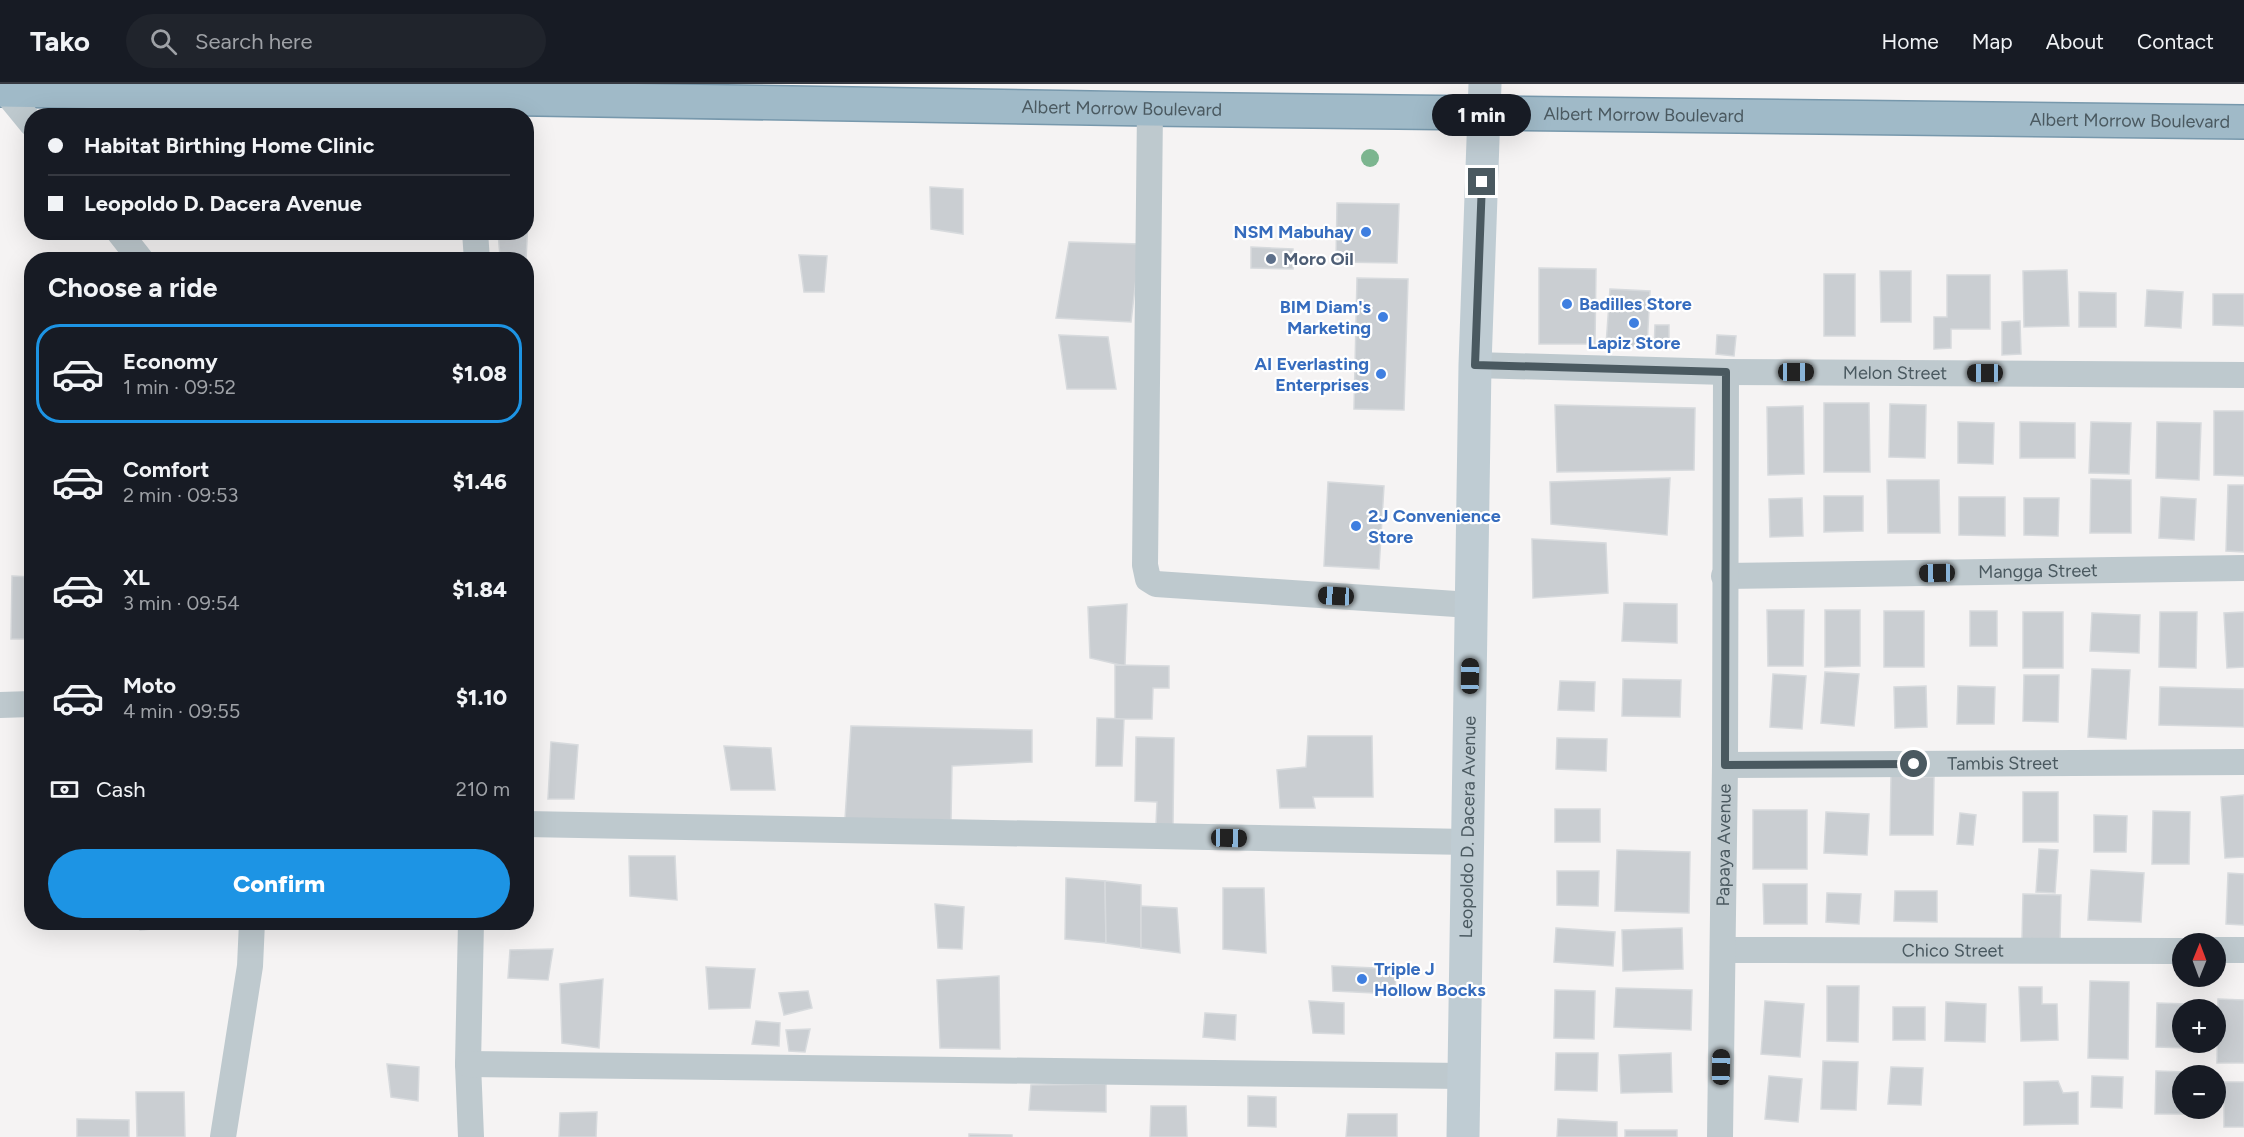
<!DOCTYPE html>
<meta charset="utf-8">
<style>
:root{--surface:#171b24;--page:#20242c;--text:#f1f3f6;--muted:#9ea1a6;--line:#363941;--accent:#1d94e4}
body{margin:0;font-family:Figtree,sans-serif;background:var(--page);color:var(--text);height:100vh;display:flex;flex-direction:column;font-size:22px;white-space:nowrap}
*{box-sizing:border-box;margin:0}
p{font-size:20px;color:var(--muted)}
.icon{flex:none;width:33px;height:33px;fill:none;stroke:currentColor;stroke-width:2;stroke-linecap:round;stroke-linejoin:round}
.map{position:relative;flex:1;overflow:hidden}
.drawer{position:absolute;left:24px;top:168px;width:510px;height:678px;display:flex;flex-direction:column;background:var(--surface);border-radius:24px;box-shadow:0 6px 24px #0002}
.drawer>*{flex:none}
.banner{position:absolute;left:24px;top:24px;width:510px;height:132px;border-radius:24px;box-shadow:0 6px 24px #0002;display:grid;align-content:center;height:132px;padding:0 24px;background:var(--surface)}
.needle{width:39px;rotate:1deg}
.tools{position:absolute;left:2172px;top:849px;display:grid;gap:12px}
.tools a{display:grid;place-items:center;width:54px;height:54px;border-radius:50%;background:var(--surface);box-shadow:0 6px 24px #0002;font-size:30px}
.end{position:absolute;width:27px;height:27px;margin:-14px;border:8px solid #4a5960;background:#fff;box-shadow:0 0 0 3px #fff}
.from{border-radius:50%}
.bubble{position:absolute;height:42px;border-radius:21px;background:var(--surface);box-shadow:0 6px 24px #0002;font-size:20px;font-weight:800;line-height:42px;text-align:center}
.car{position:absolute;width:18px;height:36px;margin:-18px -9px;border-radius:8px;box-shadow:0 0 4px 2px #0007;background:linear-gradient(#222 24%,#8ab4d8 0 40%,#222 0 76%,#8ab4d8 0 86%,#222 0)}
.banner b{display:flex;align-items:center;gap:21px;height:57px;font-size:22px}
.banner b+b{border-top:2px solid var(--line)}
.banner i{width:15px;height:15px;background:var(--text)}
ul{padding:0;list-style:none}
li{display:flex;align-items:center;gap:18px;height:99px;margin:0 12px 9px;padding:0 12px;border:3px solid transparent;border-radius:24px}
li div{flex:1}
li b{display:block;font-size:22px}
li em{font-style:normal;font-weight:800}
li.active{border-color:var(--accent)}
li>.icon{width:54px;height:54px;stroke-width:1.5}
h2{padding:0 24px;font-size:27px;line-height:72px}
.pay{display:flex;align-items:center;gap:15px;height:66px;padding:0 24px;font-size:22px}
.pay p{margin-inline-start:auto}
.action{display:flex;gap:12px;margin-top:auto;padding:12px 24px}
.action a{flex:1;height:69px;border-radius:36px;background:var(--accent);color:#fff;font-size:24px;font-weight:800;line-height:69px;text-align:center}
header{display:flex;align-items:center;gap:36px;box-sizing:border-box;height:84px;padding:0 30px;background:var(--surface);border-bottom:2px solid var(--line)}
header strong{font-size:28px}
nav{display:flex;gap:33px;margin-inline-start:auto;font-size:21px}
.search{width:420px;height:54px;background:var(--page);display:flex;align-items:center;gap:15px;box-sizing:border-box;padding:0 21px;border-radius:33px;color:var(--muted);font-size:22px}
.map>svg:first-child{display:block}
</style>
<header>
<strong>Tako</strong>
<div class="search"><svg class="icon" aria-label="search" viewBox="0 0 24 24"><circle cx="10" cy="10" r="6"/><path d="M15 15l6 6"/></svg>Search here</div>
<nav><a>Home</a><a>Map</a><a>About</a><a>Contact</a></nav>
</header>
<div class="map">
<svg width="2244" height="1053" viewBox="0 0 2244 1053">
<rect width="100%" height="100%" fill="#f5f3f3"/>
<g fill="#caced2" stroke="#d7dadd" stroke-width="1.5">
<path d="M930,103L963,105V150L931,145Z"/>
<path d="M1337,119L1399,120L1397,179L1336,178Z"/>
<path d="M526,137H528L526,176L500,173L498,148H526Z"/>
<path d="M1069,158L1140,160L1131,238L1056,234Z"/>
<path d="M1251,163L1293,165V185L1251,184Z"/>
<path d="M799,171L827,172L824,208H804Z"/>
<path d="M1539,184L1596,185L1595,260H1539Z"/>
<path d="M2067,186L2069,242L2024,243L2023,187Z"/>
<path d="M1880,187H1911V238H1881Z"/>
<rect x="1824" y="190" width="31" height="62"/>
<path d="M1947,191H1990V245H1951V264L1934,265V233H1947Z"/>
<path d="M1357,194L1408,195L1404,326L1354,325Z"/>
<path d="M1610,205L1650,207L1647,263L1606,261Z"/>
<path d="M2147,206L2183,208L2181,244L2145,242Z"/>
<path d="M2079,208L2116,209V243H2079Z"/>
<path d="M2213,210H2244V242L2213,241Z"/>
<path d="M2020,237L2021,270L2002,271V238Z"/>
<path d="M1655,241H1669V265H1654Z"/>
<path d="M1059,251L1108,253L1116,305H1067Z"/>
<path d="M1717,251L1736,252L1734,272L1716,270Z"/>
<path d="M1824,319H1869L1870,388H1824Z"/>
<path d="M1890,320L1926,321L1925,374L1889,373Z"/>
<path d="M1555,321L1695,324L1694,386L1557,388Z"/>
<path d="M1803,322L1804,390L1768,391L1767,323Z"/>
<path d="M2214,327H2244V392L2214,391Z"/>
<path d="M1958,338L1994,339L1993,380L1958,379Z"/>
<path d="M2020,338L2075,339V374H2020Z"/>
<path d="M2091,338L2131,339L2129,390L2089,389Z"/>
<path d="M2157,338L2201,339L2199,396L2156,394Z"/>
<path d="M1670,394L1667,451L1551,440L1550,398Z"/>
<path d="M2091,395L2131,396V449H2090Z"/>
<path d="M1887,396H1939L1940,449H1888Z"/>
<path d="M1328,398L1384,402L1379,485L1324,482Z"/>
<path d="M2228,401H2244V468L2226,467Z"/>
<path d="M1824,412H1863V447L1824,448Z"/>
<path d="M1959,413H2005V452L1959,451Z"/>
<path d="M2161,413L2196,415L2194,456L2159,454Z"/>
<path d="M1802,414L1803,452L1770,453L1769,415Z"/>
<path d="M2024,414H2059L2058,452L2024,451Z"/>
<path d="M1532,455L1606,459L1608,509L1533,514Z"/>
<path d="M12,492L32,493V555H11Z"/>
<path d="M1624,519L1677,520V559L1622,557Z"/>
<path d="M1127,520L1125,582L1090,574L1088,523Z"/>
<path d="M1767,526H1804L1803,582H1768Z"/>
<path d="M1825,526H1860V582L1825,583Z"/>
<rect x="1884" y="527" width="40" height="56"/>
<rect x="1970" y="527" width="27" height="35"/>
<rect x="2023" y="528" width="40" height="56"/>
<path d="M2160,528H2197L2196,584L2159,583Z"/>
<path d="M2244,528V583L2227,584L2224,529Z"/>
<path d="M2092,529L2140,531L2139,569L2090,567Z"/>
<path d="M1115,581L1169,582V604H1153L1152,635H1115Z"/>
<path d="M2092,585L2130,586L2126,655L2088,653Z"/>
<path d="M1825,588L1859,590L1854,642L1821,639Z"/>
<path d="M1773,590L1806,592L1802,645L1770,643Z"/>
<path d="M2024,591H2059L2058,638L2023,637Z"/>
<path d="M1623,595L1681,596L1680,633L1622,632Z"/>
<path d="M1560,597L1595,598L1594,627L1558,626Z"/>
<path d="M1926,602L1927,643L1895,644L1894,603Z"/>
<path d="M1958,602L1995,603L1994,640H1957Z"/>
<path d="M2160,603L2244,605V643L2159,641Z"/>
<path d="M1097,634L1124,635L1122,682H1096Z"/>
<path d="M851,642L1032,646V678L952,682L951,736L845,735Z"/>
<path d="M1308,652H1372L1373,713H1313L1315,724H1280L1277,686L1306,683Z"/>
<path d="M1136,653L1174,654L1173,741H1156L1157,718L1135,717Z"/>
<path d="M1557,654L1607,655L1606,687L1556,685Z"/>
<path d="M551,658L578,661L574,715H548Z"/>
<path d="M724,662L771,664L775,706H731Z"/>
<path d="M1891,692L1934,693L1933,751H1890Z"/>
<rect x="2023" y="708" width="35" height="50"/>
<path d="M2244,711V773L2225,774L2221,713Z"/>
<rect x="1555" y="725" width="45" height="33"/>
<rect x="1753" y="726" width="54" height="59"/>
<path d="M2153,727L2190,728L2189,780H2152Z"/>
<path d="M1826,728L1869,730L1867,771L1824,769Z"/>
<path d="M1960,729L1976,731L1973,761L1957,760Z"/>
<path d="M2094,731L2127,732L2126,768H2094Z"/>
<path d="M2039,765L2058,766L2055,809L2036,808Z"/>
<path d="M1617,766L1690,768L1689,829L1615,827Z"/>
<path d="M629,772H675L677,816L630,812Z"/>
<path d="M2091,786L2144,789L2141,838L2088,836Z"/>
<path d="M1557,787H1599L1598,822L1557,821Z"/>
<path d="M2228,789L2244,790V841L2226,840Z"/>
<path d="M1066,794L1105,797L1106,859L1065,855Z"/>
<path d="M1105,797L1141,801V864L1106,859Z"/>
<path d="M1763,800H1807V840H1764Z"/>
<path d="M1223,804H1264L1266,869L1223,865Z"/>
<path d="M1895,807H1937V838L1894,837Z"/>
<path d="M1827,809L1861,810L1859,840L1826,838Z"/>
<path d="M2023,810L2061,811L2060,856L2022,855Z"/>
<path d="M935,820L964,823L962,865L938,864Z"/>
<path d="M1141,822L1177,824L1180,869L1141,864Z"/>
<path d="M139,838H165V844L140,846Z"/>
<path d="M1556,844L1615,848L1613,882L1554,878Z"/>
<path d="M1682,844L1683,885L1623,887L1622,846Z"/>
<path d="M553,865L548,896L508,894L510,866Z"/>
<path d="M1332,882L1396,885L1395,910L1333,907Z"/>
<path d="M706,883L755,885L750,924L709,925Z"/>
<path d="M999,892L1000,965L940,964L937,896Z"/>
<path d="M603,895L599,964L562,959L560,900Z"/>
<path d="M2090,897L2129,898L2128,975L2088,974Z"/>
<path d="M1827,902H1859L1858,958L1827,957Z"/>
<path d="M2019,903H2042V920H2057L2058,956L2021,957Z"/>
<path d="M1616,904L1692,906L1691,946L1614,943Z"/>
<path d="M1555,906L1595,907L1594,955L1554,954Z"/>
<path d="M808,907L812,924L784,931L779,909Z"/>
<path d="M2218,915L2244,916V979H2217Z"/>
<path d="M1309,917L1344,919V950L1313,949Z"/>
<path d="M1765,917L1804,920L1800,973L1761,970Z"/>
<path d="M1946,918L1986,920L1985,958L1945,957Z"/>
<path d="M2157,919L2188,920V926H2182V958H2188V964L2156,963Z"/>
<rect x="1893" y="923" width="32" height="33"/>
<path d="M1205,929L1236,931L1235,956L1203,953Z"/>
<path d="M756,937L780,939L779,962L752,960Z"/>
<path d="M810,945L805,968L789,967L786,946Z"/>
<path d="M1556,969H1598L1597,1007L1555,1006Z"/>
<path d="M1671,969L1672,1008L1621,1009L1619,971Z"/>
<path d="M1823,977L1858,978L1856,1026L1821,1025Z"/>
<path d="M387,980L419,983L418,1017L391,1013Z"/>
<path d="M1891,983L1923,984L1921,1021L1888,1020Z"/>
<path d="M2156,987L2187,988V992H2182V1024H2186V1030H2155Z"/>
<path d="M1769,992L1802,995L1798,1038L1765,1035Z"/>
<path d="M2092,992L2123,993L2122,1024L2091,1023Z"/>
<path d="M2058,997L2063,1009L2078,1008V1040L2024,1041V998Z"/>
<rect x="2224" y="998" width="20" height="45"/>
<path d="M1106,1000V1028L1029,1026L1031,1001Z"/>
<path d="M136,1008H184L185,1053H137Z"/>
<path d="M1248,1012L1276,1013V1043L1248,1042Z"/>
<path d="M1151,1022H1186L1187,1053H1150Z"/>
<path d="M597,1028L596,1053H559L560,1029Z"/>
<path d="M1348,1030H1397V1053H1346Z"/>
<path d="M77,1035L129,1036V1053H77Z"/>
<path d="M1558,1035L1617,1038V1053H1557Z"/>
<rect x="1625" y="1046" width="52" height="7"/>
<path d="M969,1050L1012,1051V1053H969Z"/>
</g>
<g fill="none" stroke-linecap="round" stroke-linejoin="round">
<defs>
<g id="trunk">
<path id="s7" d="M0,6L1150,25L2244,38"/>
</g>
</defs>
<use href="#trunk" stroke="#7798ac" stroke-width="36"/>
<g stroke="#bec9ce" stroke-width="26">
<path d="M4,6L32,40"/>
<path d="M1150,25L1145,481L1148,495L1156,500L1471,521"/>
<path d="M119,148L141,176"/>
<path d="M475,148L477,176"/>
<path id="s1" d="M1475,281L1726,288L2244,291"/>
<path id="s2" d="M1724,492L2244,484"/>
<path d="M0,621L32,620"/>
<path id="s3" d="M1725,681L2244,678"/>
<path d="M526,740L1468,758"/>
<path d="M471,838L468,980L471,1053"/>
<path id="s4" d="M1723,866L2182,867"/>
<path d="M2216,866H2244"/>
<path d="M468,980L1464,992"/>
<path d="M223,1053L250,882L252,838"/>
<path id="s5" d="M1720,1053L1725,681L1726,288"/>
</g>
<path stroke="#bfccd3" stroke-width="33" id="s6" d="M1463,1053L1475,281L1485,0"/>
<use href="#trunk" stroke="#a0bac8" stroke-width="33"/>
</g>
<circle fill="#7cb58f" cx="1370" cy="74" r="9"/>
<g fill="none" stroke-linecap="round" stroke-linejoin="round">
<path stroke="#4a5960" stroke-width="8" d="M1482,98L1475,281L1726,288L1725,681L1914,680"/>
</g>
<g fill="#3f7fe0" stroke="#fff" stroke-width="2">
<circle cx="1366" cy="148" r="6"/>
<circle cx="1567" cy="220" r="6"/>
<circle cx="1383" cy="233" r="6"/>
<circle cx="1634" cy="239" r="6"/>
<circle cx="1381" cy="290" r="6"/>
<circle cx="1356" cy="442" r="6"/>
<circle cx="1362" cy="895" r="6"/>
</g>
<circle fill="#5c6f8a" stroke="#fff" stroke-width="2" cx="1271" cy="175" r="6"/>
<g text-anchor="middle" stroke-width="4.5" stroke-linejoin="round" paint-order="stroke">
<g font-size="18" fill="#4a5960" stroke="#fff">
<text dy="6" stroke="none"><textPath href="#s7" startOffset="1122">Albert Morrow Boulevard</textPath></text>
<text dy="6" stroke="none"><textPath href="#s7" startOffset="1644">Albert Morrow Boulevard</textPath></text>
<text dy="6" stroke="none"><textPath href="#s7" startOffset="2130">Albert Morrow Boulevard</textPath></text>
<text dy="6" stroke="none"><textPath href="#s1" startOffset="420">Melon Street</textPath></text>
<text dy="6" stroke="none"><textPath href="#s2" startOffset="314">Mangga Street</textPath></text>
<text dy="6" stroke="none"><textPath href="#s3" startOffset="278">Tambis Street</textPath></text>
<text dy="6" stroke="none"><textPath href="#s6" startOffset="310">Leopoldo D. Dacera Avenue</textPath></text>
<text dy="6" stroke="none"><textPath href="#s5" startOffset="292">Papaya Avenue</textPath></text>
<text dy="6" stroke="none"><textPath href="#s4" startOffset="230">Chico Street</textPath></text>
</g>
<g font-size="18" font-weight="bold" fill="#366cbe" stroke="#fff" text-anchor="end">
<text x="1354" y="154">NSM Mabuhay</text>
<text x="1579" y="226" text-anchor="start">Badilles Store</text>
<text x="1371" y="229">BIM Diam's<tspan x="1371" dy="21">Marketing</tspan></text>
<text x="1634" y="265" text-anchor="middle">Lapiz Store</text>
<text x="1369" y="286">AI Everlasting<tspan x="1369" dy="21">Enterprises</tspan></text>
<text x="1368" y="438" text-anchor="start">2J Convenience<tspan x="1368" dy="21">Store</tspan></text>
<text x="1374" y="891" text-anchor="start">Triple J<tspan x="1374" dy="21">Hollow Bocks</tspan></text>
</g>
<g font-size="18" font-weight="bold" fill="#4e5e75" stroke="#fff" text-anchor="start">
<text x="1283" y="181">Moro Oil</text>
</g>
</g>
</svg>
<div class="tools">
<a><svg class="needle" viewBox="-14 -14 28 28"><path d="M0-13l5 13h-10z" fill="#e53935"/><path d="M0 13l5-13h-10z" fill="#9ea1a6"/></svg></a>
<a>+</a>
<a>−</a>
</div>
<i class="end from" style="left:1914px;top:680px"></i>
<i class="end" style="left:1482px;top:98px"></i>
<div class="bubble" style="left:1432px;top:10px;width:99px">1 min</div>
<i class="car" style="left:1796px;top:288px;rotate:90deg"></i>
<i class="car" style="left:1985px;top:289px;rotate:270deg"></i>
<i class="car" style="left:1937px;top:489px;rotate:269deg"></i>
<i class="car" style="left:1336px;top:512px;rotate:273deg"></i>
<i class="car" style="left:1470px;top:592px;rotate:1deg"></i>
<i class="car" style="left:1229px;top:754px;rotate:91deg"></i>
<i class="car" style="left:1721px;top:983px;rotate:1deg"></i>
<div class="banner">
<b><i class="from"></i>Habitat Birthing Home Clinic</b>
<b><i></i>Leopoldo D. Dacera Avenue</b>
</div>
<section class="drawer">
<h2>Choose a ride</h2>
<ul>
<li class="active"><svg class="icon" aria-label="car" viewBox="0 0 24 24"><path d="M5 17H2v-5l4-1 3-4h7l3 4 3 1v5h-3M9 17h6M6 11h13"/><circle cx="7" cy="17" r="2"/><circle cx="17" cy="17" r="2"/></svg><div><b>Economy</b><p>1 min · 09:52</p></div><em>$1.08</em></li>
<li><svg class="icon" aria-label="car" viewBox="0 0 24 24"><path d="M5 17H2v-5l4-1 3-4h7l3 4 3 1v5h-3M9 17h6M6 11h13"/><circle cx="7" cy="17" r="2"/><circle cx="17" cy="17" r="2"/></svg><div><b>Comfort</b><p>2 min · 09:53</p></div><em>$1.46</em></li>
<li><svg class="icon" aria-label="car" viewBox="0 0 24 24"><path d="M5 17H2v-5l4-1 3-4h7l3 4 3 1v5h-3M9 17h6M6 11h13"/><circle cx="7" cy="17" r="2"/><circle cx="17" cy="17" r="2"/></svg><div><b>XL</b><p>3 min · 09:54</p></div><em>$1.84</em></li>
<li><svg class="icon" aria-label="car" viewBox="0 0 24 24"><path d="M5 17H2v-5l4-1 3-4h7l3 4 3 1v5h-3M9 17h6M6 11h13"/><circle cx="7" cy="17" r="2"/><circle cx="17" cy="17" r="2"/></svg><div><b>Moto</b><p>4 min · 09:55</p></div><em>$1.10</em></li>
</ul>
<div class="pay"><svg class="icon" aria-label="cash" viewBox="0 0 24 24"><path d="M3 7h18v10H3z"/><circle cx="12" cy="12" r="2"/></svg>Cash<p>210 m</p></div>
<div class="action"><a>Confirm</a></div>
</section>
</div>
